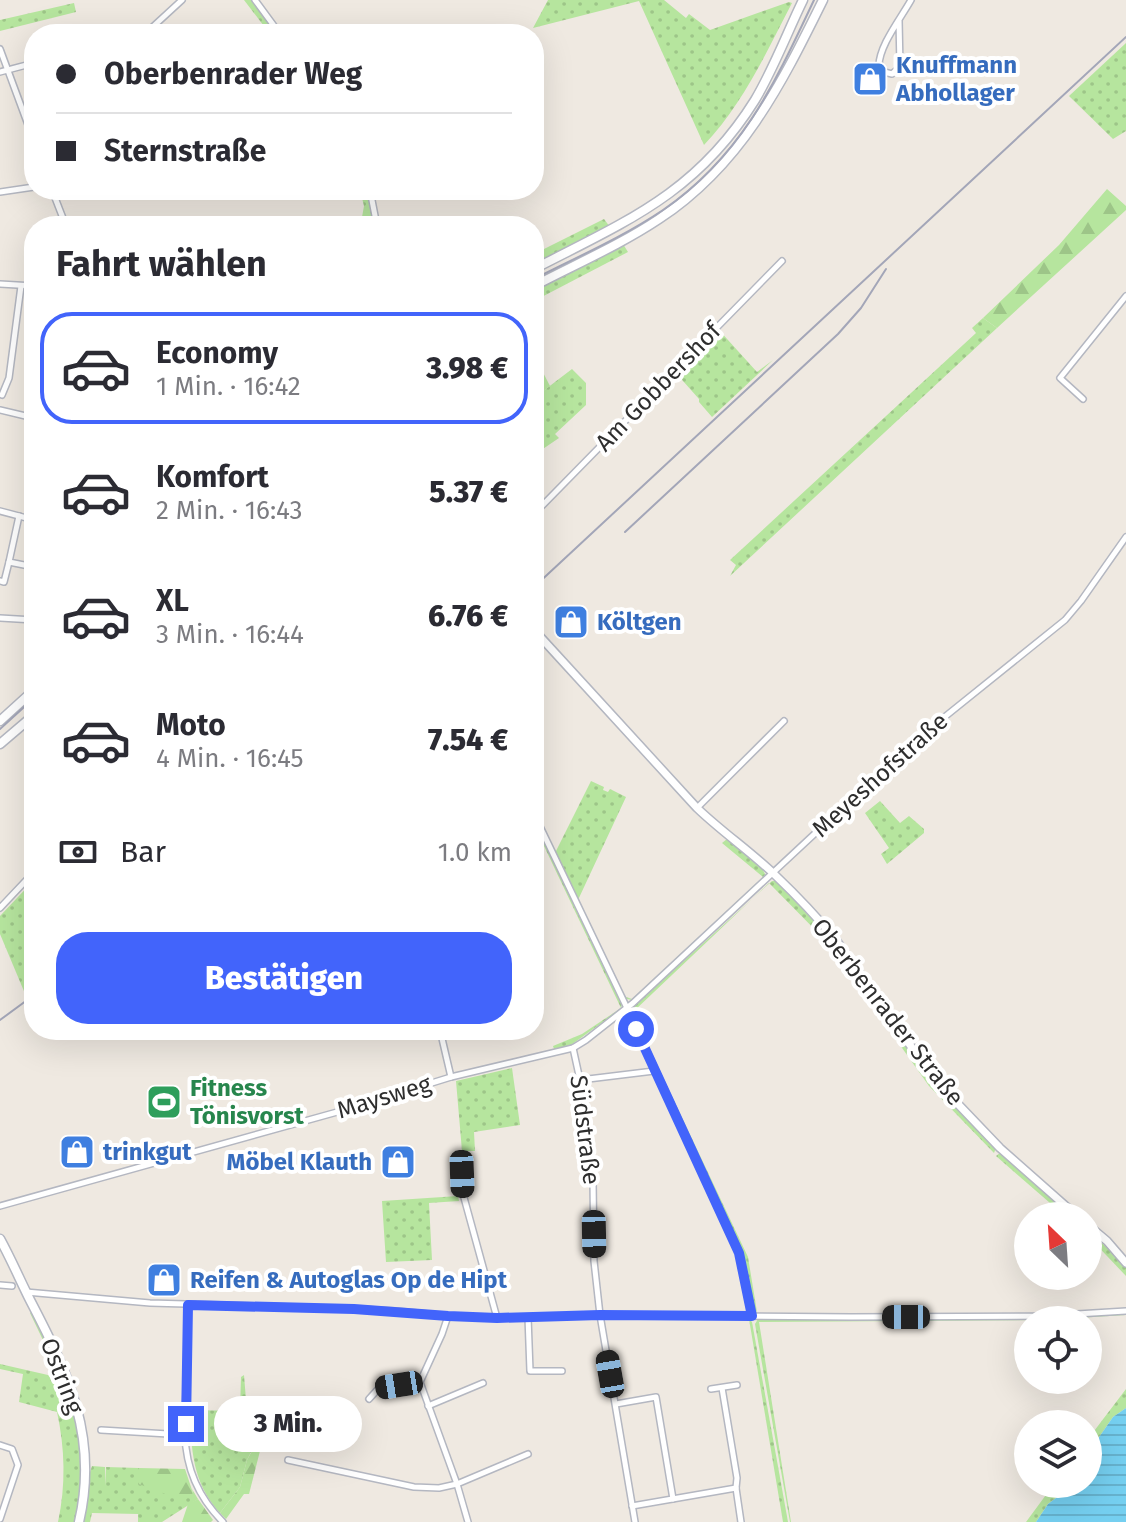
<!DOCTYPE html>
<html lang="de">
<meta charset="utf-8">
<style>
:root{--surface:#fff;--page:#f2f2f3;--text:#2b2b33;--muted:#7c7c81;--line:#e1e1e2;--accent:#4264fb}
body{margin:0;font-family:"Fira Sans",sans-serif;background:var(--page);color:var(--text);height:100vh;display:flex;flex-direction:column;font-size:30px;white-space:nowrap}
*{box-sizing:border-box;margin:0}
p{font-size:26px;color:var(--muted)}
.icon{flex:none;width:44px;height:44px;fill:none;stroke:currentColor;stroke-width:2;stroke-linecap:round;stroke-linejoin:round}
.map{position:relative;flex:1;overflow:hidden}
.details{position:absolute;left:24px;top:216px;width:520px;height:824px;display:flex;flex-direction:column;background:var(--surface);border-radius:32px;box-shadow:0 8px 32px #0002}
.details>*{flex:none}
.hud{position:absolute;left:24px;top:24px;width:520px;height:176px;border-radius:32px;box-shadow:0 8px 32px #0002;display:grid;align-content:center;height:176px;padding:0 32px;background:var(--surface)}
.needle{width:52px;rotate:335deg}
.fabs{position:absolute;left:1014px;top:1202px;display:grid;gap:16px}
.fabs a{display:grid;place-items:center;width:88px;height:88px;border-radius:50%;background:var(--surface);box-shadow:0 8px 32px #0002;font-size:40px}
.end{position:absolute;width:36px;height:36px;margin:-18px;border:10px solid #4264fb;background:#fff;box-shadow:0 0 0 4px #fff}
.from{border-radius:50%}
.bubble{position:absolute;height:56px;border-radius:28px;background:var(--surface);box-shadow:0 8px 32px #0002;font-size:26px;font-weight:800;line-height:56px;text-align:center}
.car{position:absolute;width:24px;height:48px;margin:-24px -12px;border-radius:10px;box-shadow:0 0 6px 2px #0007;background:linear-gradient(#222 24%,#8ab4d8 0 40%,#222 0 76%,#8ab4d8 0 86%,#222 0)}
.hud b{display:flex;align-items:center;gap:28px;height:76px;font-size:30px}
.hud b+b{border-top:2px solid var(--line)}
.hud i{width:20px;height:20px;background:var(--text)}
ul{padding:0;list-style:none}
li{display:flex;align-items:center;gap:24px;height:112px;margin:0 16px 12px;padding:0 16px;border:4px solid transparent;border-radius:32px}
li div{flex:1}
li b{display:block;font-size:30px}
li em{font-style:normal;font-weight:800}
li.active{border-color:var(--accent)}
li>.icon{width:72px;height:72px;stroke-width:1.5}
h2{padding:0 32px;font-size:36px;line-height:96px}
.pay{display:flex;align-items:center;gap:20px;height:88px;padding:0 32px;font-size:30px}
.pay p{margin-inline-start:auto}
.primary-button{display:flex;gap:16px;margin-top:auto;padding:16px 32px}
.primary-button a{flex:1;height:92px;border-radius:32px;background:var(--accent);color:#fff;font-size:32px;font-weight:800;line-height:92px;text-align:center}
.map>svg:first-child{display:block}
</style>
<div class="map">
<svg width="1126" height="1522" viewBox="0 0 1126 1522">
<defs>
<pattern id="grass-dots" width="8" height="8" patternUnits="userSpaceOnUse" patternTransform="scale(2)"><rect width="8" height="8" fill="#b6e59e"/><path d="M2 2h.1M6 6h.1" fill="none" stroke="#9dc588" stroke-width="1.8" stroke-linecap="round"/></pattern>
<pattern id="forest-firs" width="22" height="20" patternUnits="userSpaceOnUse" patternTransform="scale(2)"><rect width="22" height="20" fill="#b6e59e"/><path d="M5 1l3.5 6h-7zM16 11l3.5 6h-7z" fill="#9dc588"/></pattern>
<pattern id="water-rules" width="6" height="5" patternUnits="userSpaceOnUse" patternTransform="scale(2)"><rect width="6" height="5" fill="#75cff0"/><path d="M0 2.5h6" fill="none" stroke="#66b2ce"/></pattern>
</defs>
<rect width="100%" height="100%" fill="#efe9e1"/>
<g fill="url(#grass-dots)">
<path d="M244,0H252L277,34H270Z"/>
<path d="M548,0H664L686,18L689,14L710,30L789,2L792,3C766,53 743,104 704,145L639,1L533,28Z"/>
<path d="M74,3L76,12L0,31V20Z"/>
<path d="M1126,43V131L1113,139L1069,96Z"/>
<path d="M360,190H367L375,226H363L362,217L364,206Z"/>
<path d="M604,219L610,227L534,265V254Z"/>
<path d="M623,244L628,252L534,301V290Z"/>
<path d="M983,318L997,328L730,576L736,565L730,560L976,333L972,328Z"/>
<path d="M718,329L757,372L773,360L712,417L699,402V399L675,372Z"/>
<path d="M572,369L586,383V405L555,434L559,438L534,455V398Z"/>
<path d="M591,781L604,787L603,790L608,792L610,789L626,797L578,900L555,853Z"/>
<path d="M880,801L900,823L909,816L924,829V833L887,864L881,854L889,848L865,813Z"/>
<path d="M534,818L622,1003L621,1009L571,1045L554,1049L553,1046L582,1034L621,1008L534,825Z"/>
<path d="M727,839L762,868L765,874L764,878L633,1000L626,999L622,994L593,931L623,993L626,997L632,999L763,877L722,843Z"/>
<path d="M34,880V990L26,996L0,934V916Z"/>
<path d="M772,881H777L831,940L933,1083L996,1148L994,1153L929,1086L827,942L769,883L634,1011V1016L748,1257L757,1312L753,1308L744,1258L632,1017V1012L635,1005Z"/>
<path d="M512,1068L520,1125L474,1132L475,1151H462L456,1081Z"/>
<path d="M1001,1152L1074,1216H1065L996,1156Z"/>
<path d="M458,1196L459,1201L429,1203L432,1260L386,1262L382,1201Z"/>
<path d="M1088,1229L1126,1267V1276L1088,1236Z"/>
<path d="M32,1312C43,1334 55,1357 65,1380C82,1421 86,1479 74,1522H58C66,1485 65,1449 57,1412L19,1402L23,1374L0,1369V1364L61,1378L30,1313Z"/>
<path d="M1126,1313V1315L1044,1320L759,1322L791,1522H790L755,1324L758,1319H1046Z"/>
<path d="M749,1319L752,1322L788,1522H783Z"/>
<path d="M244,1375L249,1437L253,1448L247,1460L240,1487L220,1513C193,1484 190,1448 191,1410L240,1411L241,1377Z"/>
<path d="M1126,1389V1408L1113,1417L1088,1453V1439Z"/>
<path d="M92,1466L105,1467V1486L106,1467L139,1468V1484L193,1493L192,1489L198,1499L162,1522H138V1514L92,1513L90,1522H82L89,1475Z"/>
<path d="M1054,1484H1066L1056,1498L1048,1504L1036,1522H1026Z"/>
</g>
<g fill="url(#forest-firs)">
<path d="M1107,189L1126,206V210L997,328L983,318L1059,245Z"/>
<path d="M534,355L550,386L534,398Z"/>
<path d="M253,1449L260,1451L249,1494H244L226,1519L220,1513L240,1487L247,1460Z"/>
<path d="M139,1468L185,1469L193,1493L184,1501L139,1484Z"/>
<path d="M198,1499L213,1520L211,1522H182L188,1504Z"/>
</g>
<path fill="url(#water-rules)" d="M1126,1408V1522H1036L1048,1504L1056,1498L1066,1484H1088V1453L1113,1417Z"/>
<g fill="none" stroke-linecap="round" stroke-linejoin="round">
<defs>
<g id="minor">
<path d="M255,0L280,34"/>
<path d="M899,20L900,67L892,74L884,72L879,67C878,47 901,18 911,0"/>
<path d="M145,34L182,0"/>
<path d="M0,49L34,141"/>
<path d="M0,72L34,63"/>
<path d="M52,190L66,226"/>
<path d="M370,190L377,226"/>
<path d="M0,192L34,187"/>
<path d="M0,284L34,286"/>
<path d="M2,395L9,378L21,286"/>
<path d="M1083,399L1060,378L1126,296"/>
<path d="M0,410L34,418"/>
<path d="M0,511L34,520"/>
<path d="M534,514L782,261"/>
<path d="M19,516L9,562L34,567"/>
<path d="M0,581L4,582L9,562"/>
<path d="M0,618L34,620"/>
<path d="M697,808L784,721"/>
<path d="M534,814L627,1008L739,1253L752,1316"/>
<path d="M0,908L34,872"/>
<path d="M440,1030L451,1077"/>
<path d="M573,1048L580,1080L593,1180L594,1261L600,1315L635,1522"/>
<path d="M580,1080L654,1071"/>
<path d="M462,1154L463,1194L497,1318"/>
<path d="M0,1206L348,1109L451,1077L573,1048L586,1040L633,1003L911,744L1065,620L1081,601L1126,537"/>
<path d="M0,1285L12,1286"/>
<path d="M26,1292L150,1303L354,1309L396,1311L448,1316L497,1318L600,1315L851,1317L1044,1316L1126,1311"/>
<path d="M188,1306L185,1435C186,1469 199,1498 223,1522"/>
<path d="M448,1316L442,1334L420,1382L457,1484L468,1522"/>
<path d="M528,1317L530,1371H562"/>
<path d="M722,1388L737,1478L736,1488L741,1522"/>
<path d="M711,1389L737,1385"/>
<path d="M369,1399L379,1388L420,1382"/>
<path d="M616,1404L656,1397L673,1499"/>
<path d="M428,1406L483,1383"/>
<path d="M101,1430L185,1435"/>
<path d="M0,1445L12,1449L18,1465L0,1519"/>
<path d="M288,1460L414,1487L439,1488L457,1484L528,1454"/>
<path d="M632,1506L736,1488"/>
</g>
<g id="tertiary">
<path d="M534,630L697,808C722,832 750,851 775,875C796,895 817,917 836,940L934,1079L1000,1148L1077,1216"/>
<path d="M1088,1225L1107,1241L1126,1263"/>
</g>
<g id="secondary">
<path d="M534,269C627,221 697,193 755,100C774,68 787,33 803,0"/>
<path d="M534,286C576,264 620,245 659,219C741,165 781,85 823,0"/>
<path d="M0,721L34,690"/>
<path d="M0,744L34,715"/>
<path d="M0,1239C11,1259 20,1280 30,1300C68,1373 99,1437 79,1522"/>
</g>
</defs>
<use href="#minor" stroke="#b4b7c1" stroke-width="8"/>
<use href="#tertiary" stroke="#b4b7c1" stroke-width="10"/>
<use href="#secondary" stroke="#b4b7c1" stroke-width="11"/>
<use href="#minor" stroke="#fff" stroke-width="5"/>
<use href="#tertiary" stroke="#fff" stroke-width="7"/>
<use href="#secondary" stroke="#fff" stroke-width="8"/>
<g stroke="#a3a6b8" stroke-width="2">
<path d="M534,279C577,257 623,237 663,210C742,156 775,83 814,0"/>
<path d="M0,729L34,698"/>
</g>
<g stroke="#a3a6b8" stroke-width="2">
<path d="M625,532L838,334L861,308L886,269"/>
<path d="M534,587L1126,37"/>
<path d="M0,1020L34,995"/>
</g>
</g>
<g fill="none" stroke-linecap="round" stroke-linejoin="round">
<path stroke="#4264fb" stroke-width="10" d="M186,1424L188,1305L354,1309L448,1316L497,1318L600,1315L752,1316L739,1253L636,1029"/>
</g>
<defs>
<symbol id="shop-square" viewBox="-11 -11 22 22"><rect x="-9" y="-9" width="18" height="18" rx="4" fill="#3f7fe0" stroke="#fff"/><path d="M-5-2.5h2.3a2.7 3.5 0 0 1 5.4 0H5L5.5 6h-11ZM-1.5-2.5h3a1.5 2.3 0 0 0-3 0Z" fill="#fff"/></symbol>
<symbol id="stadium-square" viewBox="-11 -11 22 22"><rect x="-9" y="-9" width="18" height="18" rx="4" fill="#2e9e5b" stroke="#fff"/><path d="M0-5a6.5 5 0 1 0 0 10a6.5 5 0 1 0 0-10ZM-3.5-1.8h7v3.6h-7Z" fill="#fff"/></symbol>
</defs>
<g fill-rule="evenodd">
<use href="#shop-square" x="850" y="59" width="40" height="40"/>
<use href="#shop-square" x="551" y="602" width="40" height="40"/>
<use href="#stadium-square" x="144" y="1082" width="40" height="40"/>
<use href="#shop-square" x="57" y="1132" width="40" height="40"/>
<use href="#shop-square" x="378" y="1142" width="40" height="40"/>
<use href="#shop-square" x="144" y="1260" width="40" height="40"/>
</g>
<g text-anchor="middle" stroke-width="8" stroke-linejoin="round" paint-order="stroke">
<g font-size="24" font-weight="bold" fill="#366cbe" stroke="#fff" text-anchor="start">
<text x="896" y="73">Knuffmann<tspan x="896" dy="28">Abhollager</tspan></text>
<text x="597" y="630">Költgen</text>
<text x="103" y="1160">trinkgut</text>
<text x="372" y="1170" text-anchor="end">Möbel Klauth</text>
<text x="190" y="1288">Reifen &amp; Autoglas Op de Hipt</text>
</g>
<g font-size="24" fill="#2e2e2e" stroke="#fff">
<text transform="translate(658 387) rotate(-46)" y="8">Am Gobbershof</text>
<text transform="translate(880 775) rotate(-42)" y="8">Meyeshofstraße</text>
<text transform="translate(888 1012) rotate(52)" y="8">Oberbenrader Straße</text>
<text transform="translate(384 1097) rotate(-17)" y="8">Maysweg</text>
<text transform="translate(585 1130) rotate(83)" y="8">Südstraße</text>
<text transform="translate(62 1376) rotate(69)" y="8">Ostring</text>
</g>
<g font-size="24" font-weight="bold" fill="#27864d" stroke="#fff" text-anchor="start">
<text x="190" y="1096">Fitness<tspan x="190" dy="28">Tönisvorst</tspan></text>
</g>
</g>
</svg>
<div class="fabs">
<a><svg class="needle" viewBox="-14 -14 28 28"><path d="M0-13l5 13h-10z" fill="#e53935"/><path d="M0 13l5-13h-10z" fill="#7c7c81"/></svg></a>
<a><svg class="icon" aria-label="locate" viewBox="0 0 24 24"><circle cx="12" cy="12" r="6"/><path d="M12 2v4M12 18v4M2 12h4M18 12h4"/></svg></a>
<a><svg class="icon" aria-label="layers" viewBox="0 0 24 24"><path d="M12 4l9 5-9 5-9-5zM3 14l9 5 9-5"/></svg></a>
</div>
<i class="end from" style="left:636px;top:1029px"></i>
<i class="end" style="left:186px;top:1424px"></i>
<div class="bubble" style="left:214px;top:1396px;width:148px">3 Min.</div>
<i class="car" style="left:462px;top:1174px;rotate:178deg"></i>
<i class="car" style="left:594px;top:1234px;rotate:179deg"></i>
<i class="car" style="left:906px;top:1317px;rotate:270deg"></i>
<i class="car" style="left:610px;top:1374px;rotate:350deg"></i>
<i class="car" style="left:399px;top:1385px;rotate:261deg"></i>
<div class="hud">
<b><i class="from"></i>Oberbenrader Weg</b>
<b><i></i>Sternstraße</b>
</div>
<section class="details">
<h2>Fahrt wählen</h2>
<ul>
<li class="active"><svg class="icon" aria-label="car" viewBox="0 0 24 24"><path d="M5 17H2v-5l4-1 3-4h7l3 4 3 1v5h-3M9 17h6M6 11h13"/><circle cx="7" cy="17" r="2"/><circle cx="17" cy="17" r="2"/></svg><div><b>Economy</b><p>1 Min. · 16:42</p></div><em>3.98 €</em></li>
<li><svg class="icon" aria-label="car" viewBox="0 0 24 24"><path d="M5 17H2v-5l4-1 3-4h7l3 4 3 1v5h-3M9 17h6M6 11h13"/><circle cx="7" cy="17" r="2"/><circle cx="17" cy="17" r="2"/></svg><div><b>Komfort</b><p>2 Min. · 16:43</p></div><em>5.37 €</em></li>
<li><svg class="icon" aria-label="car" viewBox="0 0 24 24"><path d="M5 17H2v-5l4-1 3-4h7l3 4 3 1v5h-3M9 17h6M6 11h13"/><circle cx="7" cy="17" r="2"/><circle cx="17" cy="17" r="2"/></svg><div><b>XL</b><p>3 Min. · 16:44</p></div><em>6.76 €</em></li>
<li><svg class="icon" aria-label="car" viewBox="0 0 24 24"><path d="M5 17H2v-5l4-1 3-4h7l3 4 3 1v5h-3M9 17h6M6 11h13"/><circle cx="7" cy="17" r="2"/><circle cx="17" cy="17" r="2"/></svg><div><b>Moto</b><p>4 Min. · 16:45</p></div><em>7.54 €</em></li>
</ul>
<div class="pay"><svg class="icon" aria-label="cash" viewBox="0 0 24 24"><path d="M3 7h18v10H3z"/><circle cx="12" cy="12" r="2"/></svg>Bar<p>1.0 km</p></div>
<div class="primary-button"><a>Bestätigen</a></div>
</section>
</div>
